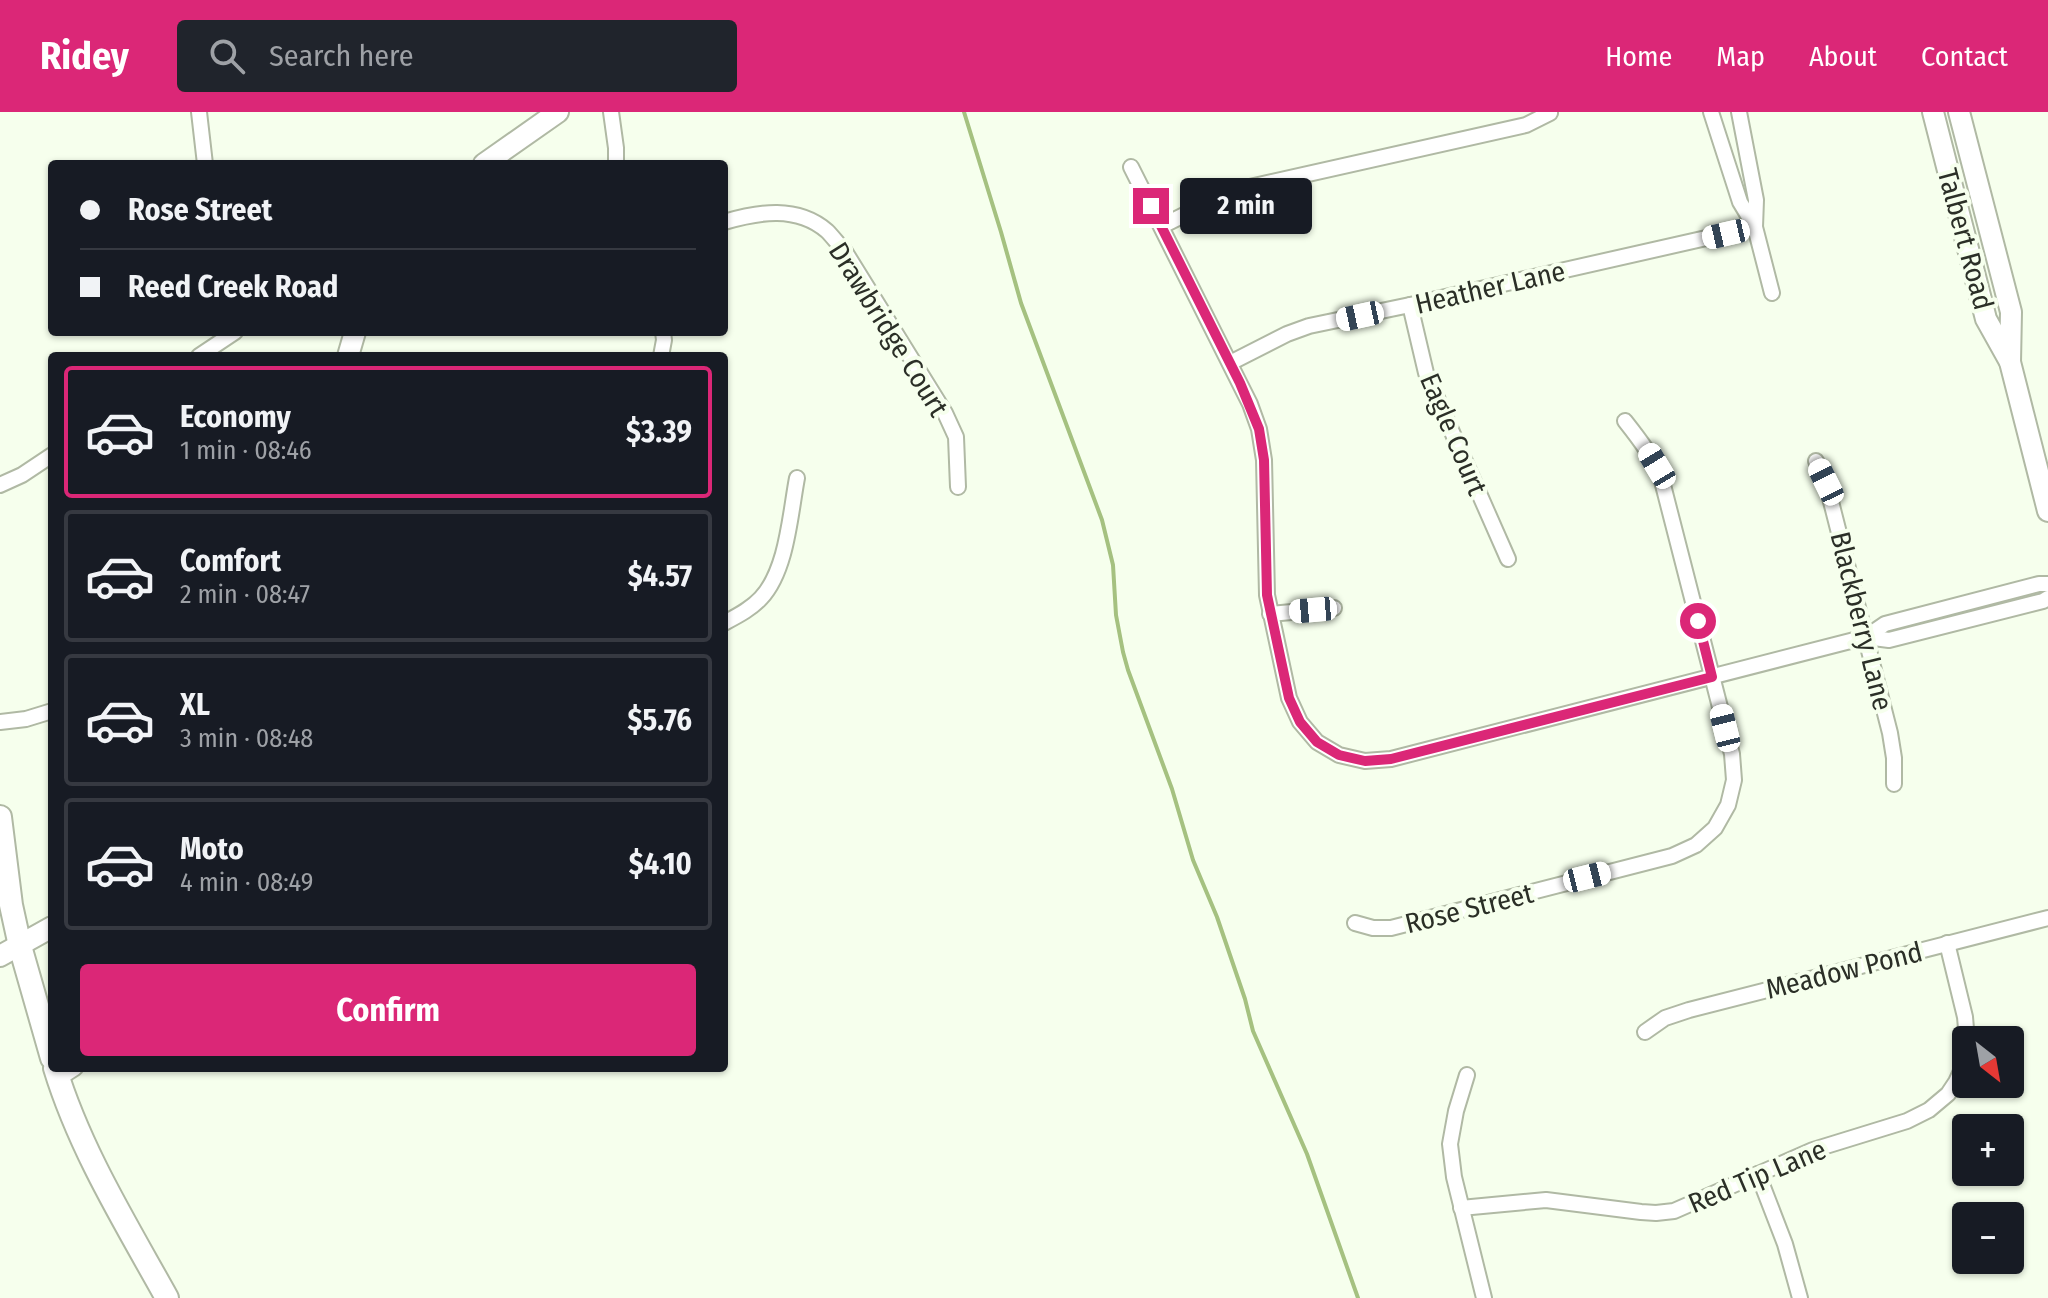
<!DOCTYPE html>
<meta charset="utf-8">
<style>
:root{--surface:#171b24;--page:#20242c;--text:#f1f3f6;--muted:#9ea1a6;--line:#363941;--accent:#db2777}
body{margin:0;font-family:"Fira Sans Condensed",sans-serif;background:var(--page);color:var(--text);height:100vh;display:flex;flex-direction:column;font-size:30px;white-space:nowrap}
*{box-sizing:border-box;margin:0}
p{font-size:26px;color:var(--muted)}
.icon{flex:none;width:44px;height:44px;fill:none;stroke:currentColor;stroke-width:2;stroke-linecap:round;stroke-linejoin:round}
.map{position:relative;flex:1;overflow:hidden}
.details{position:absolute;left:48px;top:240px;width:680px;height:720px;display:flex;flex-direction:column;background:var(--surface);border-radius:8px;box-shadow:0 2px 6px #0004}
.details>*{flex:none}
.banner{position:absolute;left:48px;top:48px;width:680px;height:176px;border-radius:8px;box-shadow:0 2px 6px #0004;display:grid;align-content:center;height:176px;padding:0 32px;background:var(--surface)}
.needle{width:52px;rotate:149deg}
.buttons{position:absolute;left:1952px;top:914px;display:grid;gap:16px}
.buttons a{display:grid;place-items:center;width:72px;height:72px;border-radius:8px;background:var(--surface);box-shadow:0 2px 6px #0004;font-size:40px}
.end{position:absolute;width:36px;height:36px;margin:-18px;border:10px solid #db2777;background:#fff;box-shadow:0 0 0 4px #fff}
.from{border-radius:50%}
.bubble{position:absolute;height:56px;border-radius:8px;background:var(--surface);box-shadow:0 2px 6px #0004;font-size:26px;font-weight:700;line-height:56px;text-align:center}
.car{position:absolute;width:24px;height:48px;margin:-24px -12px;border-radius:10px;box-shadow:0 0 6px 2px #0007;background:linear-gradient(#fff 24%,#345 0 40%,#fff 0 76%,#345 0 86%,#fff 0)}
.banner b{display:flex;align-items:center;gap:28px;height:76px;font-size:30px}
.banner b+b{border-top:2px solid var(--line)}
.banner i{width:20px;height:20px;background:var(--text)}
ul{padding:14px 0 0;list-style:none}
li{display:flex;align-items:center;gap:24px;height:132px;margin:0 16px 12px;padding:0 16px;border:4px solid var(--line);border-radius:8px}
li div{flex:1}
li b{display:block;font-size:30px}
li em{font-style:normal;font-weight:700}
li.selected{border-color:var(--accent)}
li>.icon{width:72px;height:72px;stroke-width:1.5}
.primary-button{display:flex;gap:16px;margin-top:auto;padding:16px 32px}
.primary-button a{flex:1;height:92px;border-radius:8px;background:var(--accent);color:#fff;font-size:32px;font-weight:700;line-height:92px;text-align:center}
header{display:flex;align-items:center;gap:48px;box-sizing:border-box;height:112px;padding:0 40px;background:var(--accent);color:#fff}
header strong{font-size:38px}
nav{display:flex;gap:44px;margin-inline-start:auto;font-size:28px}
.search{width:560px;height:72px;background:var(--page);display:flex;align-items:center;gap:20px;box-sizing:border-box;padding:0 28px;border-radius:8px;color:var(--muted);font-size:30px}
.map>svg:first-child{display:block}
</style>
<header>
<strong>Ridey</strong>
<div class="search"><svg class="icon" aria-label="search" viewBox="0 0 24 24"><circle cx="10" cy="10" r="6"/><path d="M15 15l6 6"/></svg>Search here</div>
<nav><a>Home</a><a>Map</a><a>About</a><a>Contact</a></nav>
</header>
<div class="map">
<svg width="2048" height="1186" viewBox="0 0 2048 1186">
<rect width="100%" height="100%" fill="#f6ffed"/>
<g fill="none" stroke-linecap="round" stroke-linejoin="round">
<path stroke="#a5c180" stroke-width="4" d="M964,0L1001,120L1021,191L1102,408L1113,453L1116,503L1123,540L1128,558L1172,677L1193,748L1217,805L1245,887L1253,919L1307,1042L1358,1186"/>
<defs>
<g id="street">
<path d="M199,0L205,52"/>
<path d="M611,0L616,36V52"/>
<path d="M1711,0L1740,90L1755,115"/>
<path d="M1739,0L1756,88L1755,115L1772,181"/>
<path d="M1131,55L1250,292L1259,317L1264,348L1267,483L1289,586L1300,610L1317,630L1339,643L1365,649L1391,647L1866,525L1885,512L2039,472H2048"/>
<path d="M724,110C758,100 797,93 827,119C833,125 838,132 844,138L945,301L956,325L958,375"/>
<path d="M1162,114L1232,79L1526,13L1550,1"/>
<path d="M1410,193L1426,261L1508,447"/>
<path d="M199,244L235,220"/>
<path d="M661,244L664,228L663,220"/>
<path d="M1230,251L1287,222L1309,214L1410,193L1755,115"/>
<path d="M1816,349L1826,370L1890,621L1894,646V672"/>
<path d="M0,373L22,363L52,343"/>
<path d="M1270,502L1334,496"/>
<path d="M724,511C737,504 751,497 761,486C787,458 790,403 797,366"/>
<path d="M1866,525L1889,528L2043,489L2048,486"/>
<path d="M0,610L26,607L52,599"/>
<path d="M1355,811L1373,816H1391L1672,744L1696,733L1715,716L1728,693L1734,668L1732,642L1662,369C1654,346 1640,328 1625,309"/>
<path d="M1947,831L1965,905L1967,928"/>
<path d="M1645,920L1665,906L1689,898L2048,806"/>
<path d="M1467,963L1456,999L1450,1032L1454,1065L1484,1186"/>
<path d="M58,967L75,956"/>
<path d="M1758,1062L1785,1132L1800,1186"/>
<path d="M1461,1096L1546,1088L1641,1100L1656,1101L1674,1099L1813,1038L1907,1009L1929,998L1948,982L1956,970L1962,957L1966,939"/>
</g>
<g id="secondary">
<path d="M1933,0L1986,207L2010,250L2048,399"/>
<path d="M1959,0L2011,200L2010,250"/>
<path d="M484,52L558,0"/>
<path d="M348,244L355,220"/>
<path d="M0,844L52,815"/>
</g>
<g id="primary">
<path d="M0,705L11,793L20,834L52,946"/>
<path d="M55,956C80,1038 126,1112 167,1186"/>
</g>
</defs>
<use href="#street" stroke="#b0b9a4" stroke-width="18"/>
<use href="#secondary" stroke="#b0b9a4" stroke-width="24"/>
<use href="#primary" stroke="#b0b9a4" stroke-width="26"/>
<use href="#street" stroke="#fff" stroke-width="14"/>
<use href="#secondary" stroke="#fff" stroke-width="20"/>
<use href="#primary" stroke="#fff" stroke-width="22"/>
</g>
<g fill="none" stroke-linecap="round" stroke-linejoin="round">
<path stroke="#db2777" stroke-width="10" d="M1151,94L1240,271L1259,317L1264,348L1267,483L1289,586L1300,610L1317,630L1339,643L1365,649L1391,647L1712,565L1698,509"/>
</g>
<g text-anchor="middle" stroke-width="8" stroke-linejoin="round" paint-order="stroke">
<g font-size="28" fill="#2b2f27" stroke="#f6ffed">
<text transform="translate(1966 127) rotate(75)" y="10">Talbert Road</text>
<text transform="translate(1490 175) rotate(-13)" y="10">Heather Lane</text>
<text transform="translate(889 217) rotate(58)" y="10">Drawbridge Court</text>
<text transform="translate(1454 322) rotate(67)" y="10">Eagle Court</text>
<text transform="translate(1862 509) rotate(76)" y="10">Blackberry Lane</text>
<text transform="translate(1469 796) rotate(-14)" y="10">Rose Street</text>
<text transform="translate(1844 858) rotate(-14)" y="10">Meadow Pond</text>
<text transform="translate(1757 1064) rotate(-23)" y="10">Red Tip Lane</text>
</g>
</g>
</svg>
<div class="buttons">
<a><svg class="needle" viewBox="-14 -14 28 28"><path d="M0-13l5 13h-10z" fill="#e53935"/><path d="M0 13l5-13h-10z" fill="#9ea1a6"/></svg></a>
<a>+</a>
<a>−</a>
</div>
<i class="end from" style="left:1698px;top:509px"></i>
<i class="end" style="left:1151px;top:94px"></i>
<div class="bubble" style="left:1180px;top:66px;width:132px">2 min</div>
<i class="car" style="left:1726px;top:122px;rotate:257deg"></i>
<i class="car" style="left:1360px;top:204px;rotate:258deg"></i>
<i class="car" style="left:1657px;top:354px;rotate:329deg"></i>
<i class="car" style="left:1826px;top:370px;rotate:334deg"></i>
<i class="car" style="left:1313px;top:498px;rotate:265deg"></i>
<i class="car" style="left:1725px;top:616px;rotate:346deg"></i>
<i class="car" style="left:1587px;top:765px;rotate:76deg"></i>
<div class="banner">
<b><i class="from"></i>Rose Street</b>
<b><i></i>Reed Creek Road</b>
</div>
<section class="details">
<ul>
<li class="selected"><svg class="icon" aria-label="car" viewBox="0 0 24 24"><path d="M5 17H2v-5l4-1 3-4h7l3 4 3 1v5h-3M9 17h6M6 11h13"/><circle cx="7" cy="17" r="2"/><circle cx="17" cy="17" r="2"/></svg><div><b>Economy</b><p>1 min · 08:46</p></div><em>$3.39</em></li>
<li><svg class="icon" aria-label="car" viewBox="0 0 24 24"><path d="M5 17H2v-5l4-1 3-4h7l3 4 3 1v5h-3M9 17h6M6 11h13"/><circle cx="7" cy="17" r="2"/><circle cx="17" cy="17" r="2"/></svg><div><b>Comfort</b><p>2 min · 08:47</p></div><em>$4.57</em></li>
<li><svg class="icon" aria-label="car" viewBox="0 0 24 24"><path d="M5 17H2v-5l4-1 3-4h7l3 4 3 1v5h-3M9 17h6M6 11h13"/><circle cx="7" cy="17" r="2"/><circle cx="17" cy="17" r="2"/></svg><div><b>XL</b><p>3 min · 08:48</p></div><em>$5.76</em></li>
<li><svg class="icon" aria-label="car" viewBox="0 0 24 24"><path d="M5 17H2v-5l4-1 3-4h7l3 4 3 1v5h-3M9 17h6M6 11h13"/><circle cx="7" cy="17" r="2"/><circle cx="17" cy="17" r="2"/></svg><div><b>Moto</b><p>4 min · 08:49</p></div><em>$4.10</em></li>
</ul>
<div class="primary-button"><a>Confirm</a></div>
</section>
</div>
